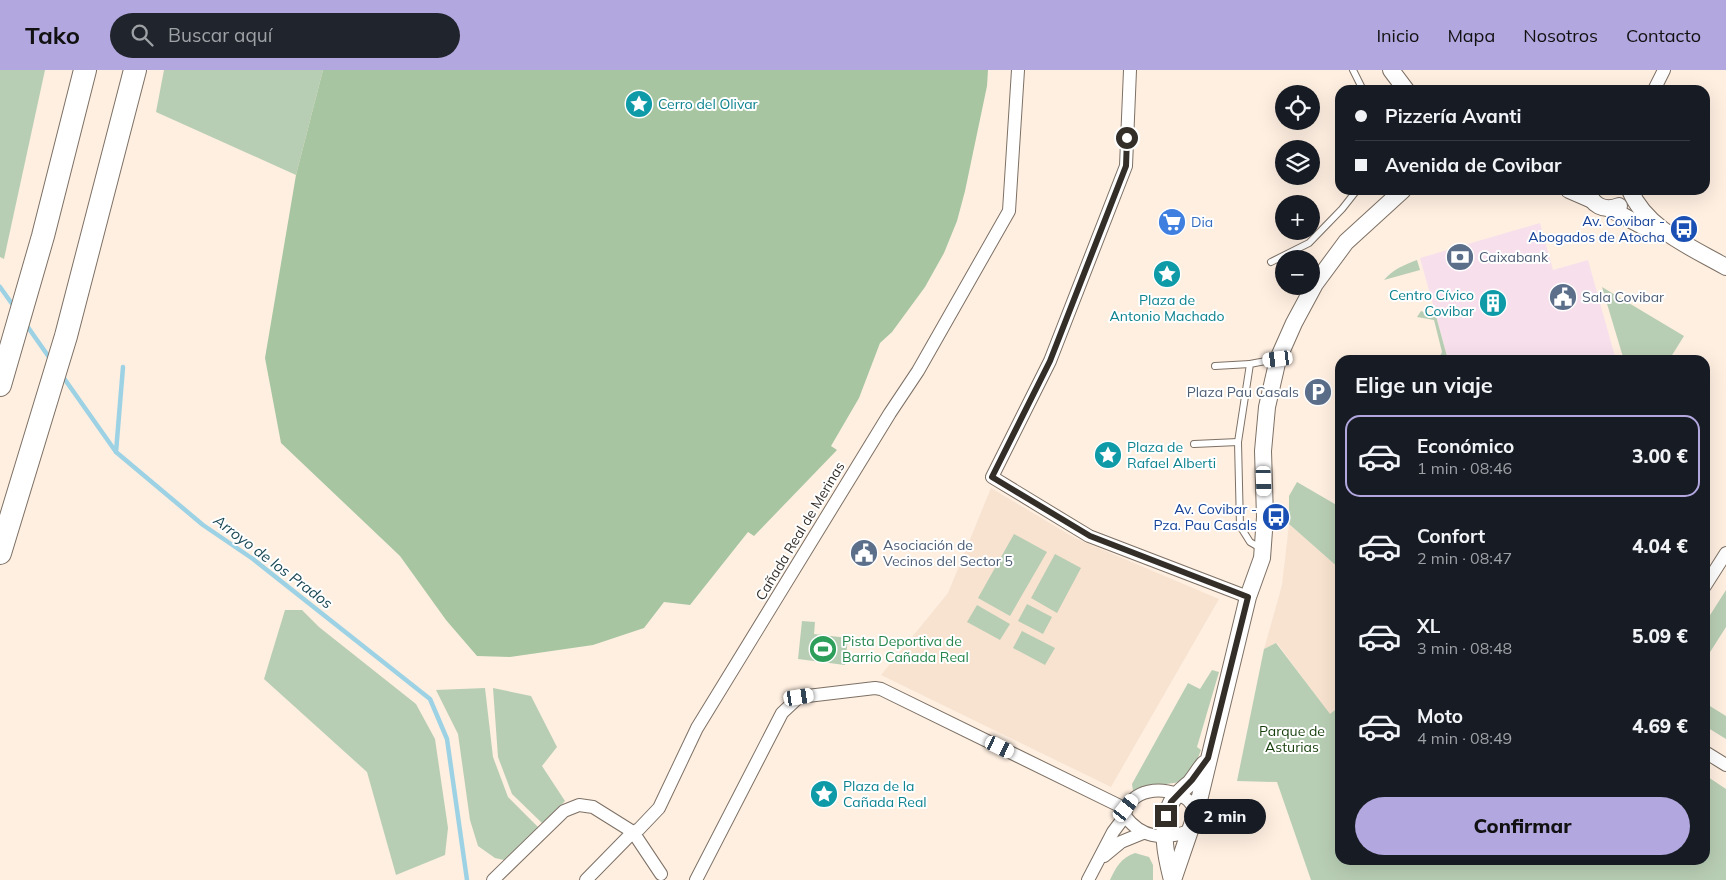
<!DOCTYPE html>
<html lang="es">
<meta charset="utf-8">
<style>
:root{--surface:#171b24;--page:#20242c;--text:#f1f3f6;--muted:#9ea1a6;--line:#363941;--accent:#b2a7df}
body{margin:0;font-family:Mulish,sans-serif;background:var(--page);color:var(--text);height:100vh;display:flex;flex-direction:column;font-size:19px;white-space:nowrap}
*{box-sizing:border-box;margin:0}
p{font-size:16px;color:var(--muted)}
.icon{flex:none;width:28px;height:28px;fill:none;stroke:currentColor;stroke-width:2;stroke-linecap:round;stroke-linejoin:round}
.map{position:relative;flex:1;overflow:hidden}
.sheet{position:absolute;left:1335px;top:285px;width:375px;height:510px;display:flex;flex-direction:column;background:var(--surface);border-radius:15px;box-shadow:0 5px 20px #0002}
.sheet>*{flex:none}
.banner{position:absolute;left:1335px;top:15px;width:375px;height:110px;border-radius:15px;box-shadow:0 5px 20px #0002;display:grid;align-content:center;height:110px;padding:0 20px;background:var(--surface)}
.controls{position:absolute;left:1275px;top:15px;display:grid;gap:10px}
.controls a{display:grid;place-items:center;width:45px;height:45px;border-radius:50%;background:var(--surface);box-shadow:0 5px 20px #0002;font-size:25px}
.end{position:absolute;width:22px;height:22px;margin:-11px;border:6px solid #342e29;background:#fff;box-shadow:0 0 0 2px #fff}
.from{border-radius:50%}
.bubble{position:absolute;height:35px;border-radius:18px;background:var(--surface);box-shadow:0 5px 20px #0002;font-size:16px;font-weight:800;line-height:35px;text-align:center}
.car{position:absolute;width:15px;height:30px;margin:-15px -8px;border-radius:6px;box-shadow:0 0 4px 1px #0007;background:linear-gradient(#fff 24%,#345 0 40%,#fff 0 76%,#345 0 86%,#fff 0)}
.banner b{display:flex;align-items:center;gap:18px;height:48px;font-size:19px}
.banner b+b{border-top:1px solid var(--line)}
.banner i{width:12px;height:12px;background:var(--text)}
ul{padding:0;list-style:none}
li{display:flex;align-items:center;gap:15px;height:82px;margin:0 10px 8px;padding:0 10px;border:2px solid transparent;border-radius:15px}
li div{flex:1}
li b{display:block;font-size:19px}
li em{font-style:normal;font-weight:800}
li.selected{border-color:var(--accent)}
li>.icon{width:45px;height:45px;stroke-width:1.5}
h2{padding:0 20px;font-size:22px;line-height:60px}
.action{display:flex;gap:10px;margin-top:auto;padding:10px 20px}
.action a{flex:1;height:58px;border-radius:30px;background:var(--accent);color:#111;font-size:20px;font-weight:800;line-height:58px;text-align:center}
header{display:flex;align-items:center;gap:30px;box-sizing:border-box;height:70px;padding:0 25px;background:var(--accent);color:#111}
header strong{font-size:24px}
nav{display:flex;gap:28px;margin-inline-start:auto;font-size:18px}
.search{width:350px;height:45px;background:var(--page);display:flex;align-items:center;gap:12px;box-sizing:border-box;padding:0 18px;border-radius:28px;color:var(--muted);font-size:19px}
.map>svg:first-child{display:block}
</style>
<header>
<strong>Tako</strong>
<div class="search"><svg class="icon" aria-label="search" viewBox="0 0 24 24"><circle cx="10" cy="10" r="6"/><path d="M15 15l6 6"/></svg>Buscar aquí</div>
<nav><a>Inicio</a><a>Mapa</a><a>Nosotros</a><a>Contacto</a></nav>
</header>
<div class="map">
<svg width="1726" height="810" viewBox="0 0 1726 810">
<rect width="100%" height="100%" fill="#feefe1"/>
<path fill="#f7e0ec" d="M1540,153L1553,200L1588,190L1616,290L1448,289L1420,188Z"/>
<g fill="#f8e3d0">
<path d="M991,418L1075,468L1219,529L1111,717L881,605L948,523Z"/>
<path d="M1289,454L1340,499V636L1330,645L1277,573L1264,579L1282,515Z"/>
</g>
<g fill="#b8ceb4">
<path d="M0,0H45L4,189L0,187Z"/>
<path d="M164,0H323L296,105L156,42Z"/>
<path d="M1417,190L1420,200L1384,210C1393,199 1404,195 1417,190Z"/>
<path d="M1602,217L1684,266L1669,290H1622L1623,287Z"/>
<path d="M1421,241L1436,246L1448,290H1438L1442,282L1434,250L1417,247Z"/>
<path d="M1297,412L1340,437V499L1289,454V426Z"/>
<path d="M1014,464L1047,482L1010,546L978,528Z"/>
<path d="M1055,484L1081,498L1057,543L1031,528Z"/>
<path d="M1726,520V557L1705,590V553Z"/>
<path d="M1027,534L1052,547L1043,564L1018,551Z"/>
<path d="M977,535L1010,554L1000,570L967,552Z"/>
<path d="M285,540H302L319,557L416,634L435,669L448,758L445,785L396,805L367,702L264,609Z"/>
<path d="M802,551L815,552L814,564L848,568L845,595L798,589Z"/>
<path d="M1022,561L1055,578L1045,595L1013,578Z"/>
<path d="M1276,573L1330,644L1340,636V790H1705V705L1726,719V810H1311L1277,712L1237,711L1264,579Z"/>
<path d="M1212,600L1219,602L1197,677L1201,680C1198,687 1196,696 1191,702C1176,722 1155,708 1133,721L1132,714L1188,613L1200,619Z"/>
<path d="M485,618L493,687L508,727L539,758L504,790L495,788L478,776L470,750L458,664L436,620Z"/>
<path d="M493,618L531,626L557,677L542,696L565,731L543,754L512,724L498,687Z"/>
<path d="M1705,633L1726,646V669L1705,656Z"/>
<path d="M1135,783L1149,787L1153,795V810H1110C1116,797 1121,788 1135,783Z"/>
</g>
<path fill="#a7c5a0" d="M323,0H988L987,16L965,121L957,151L944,183L925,217L892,262L880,273L859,328L831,376L837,380L754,466L748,462L690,535L664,532L644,558L593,575L510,587L477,586L446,550L400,486L281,373L265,288L296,105Z"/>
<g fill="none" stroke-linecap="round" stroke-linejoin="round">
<g stroke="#9dd2e5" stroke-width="4.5">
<path d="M0,217L15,238"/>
<path d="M25,253L51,290"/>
<path d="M61,304L116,382L203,455L253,489L430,629L447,669L467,810"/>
<path d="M116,382L123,297"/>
</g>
<defs>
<g id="service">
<path d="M1353,0L1363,20"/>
<path d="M1271,192L1309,173L1342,139L1357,120"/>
<path d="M1215,296L1250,294"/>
<path d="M1194,374L1238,372"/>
<path d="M1262,479L1250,472L1240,456L1238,372L1250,294L1276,289"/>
</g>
<g id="minor">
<path d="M1130,0L1126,96L1050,291L992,407L1089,466L1248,527"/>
<path d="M1654,20L1664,0"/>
<path d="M1705,516L1726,483"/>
<path d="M1705,682L1726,695"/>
<path d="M1189,761C1164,770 1142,769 1125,746C1128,718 1165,715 1185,728C1191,731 1193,737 1196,743"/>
<path d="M1104,786L1121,772L1143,763"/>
<path d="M493,810L564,741L579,735L593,737L633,762L639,759L659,738L697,658L890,343L918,301L1009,141L1018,0"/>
<path d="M586,810L633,762L661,804"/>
<path d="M696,810L782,643L799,627L875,618L881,619L1126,739"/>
<path d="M1088,810L1113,762L1125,746"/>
</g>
<g id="tertiary">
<path d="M1391,0L1406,20"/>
<path d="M1569,120L1592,130"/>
<path d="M1588,120C1591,135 1604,142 1619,136"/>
<path d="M1630,120C1646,159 1691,177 1726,197"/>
<path d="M1610,139L1652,161L1658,162"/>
<path d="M1172,810C1166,787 1159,755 1171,733C1175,725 1183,719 1190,713C1195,707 1199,700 1204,694"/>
<path d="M1173,810L1196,743L1248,527L1262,488L1265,447L1263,381L1267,337L1278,289L1294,253L1315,214L1346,172L1403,120"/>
</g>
<g id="motorway">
<path d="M0,315L43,166L85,0"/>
<path d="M0,483L66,266L135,0"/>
</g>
</defs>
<use href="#service" stroke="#7d7064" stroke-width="8"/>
<use href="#minor" stroke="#7d7064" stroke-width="14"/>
<use href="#tertiary" stroke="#7d7064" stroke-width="18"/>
<use href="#motorway" stroke="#7d7064" stroke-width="24"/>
<use href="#service" stroke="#fff" stroke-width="6"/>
<use href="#minor" stroke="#fff" stroke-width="12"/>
<use href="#tertiary" stroke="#fff" stroke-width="16"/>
<use href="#motorway" stroke="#fff" stroke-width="22"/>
</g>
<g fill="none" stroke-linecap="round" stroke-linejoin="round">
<path stroke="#342e29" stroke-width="6" d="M1127,68L1126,96L1050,291L992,407L1090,466L1248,527L1208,688L1192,710L1171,732L1166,746"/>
</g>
<defs>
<symbol id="sight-disc" viewBox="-11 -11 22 22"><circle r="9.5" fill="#0f9aa8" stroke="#fff"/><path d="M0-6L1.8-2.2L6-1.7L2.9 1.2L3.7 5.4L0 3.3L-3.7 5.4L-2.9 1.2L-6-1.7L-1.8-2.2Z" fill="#fff"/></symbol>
<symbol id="supermarket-disc" viewBox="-11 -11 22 22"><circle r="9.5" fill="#3f7fe0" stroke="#fff"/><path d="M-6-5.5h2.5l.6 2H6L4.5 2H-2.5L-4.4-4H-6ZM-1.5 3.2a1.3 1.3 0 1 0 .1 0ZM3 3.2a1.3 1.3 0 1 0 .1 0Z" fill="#fff"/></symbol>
<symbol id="bus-disc" viewBox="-11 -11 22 22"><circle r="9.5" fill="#1a4fb4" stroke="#fff"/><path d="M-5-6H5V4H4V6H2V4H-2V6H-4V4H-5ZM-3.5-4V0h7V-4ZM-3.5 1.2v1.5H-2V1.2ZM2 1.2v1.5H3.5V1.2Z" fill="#fff"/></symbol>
<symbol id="bank-disc" viewBox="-11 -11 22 22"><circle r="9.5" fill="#5c6f8a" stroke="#fff"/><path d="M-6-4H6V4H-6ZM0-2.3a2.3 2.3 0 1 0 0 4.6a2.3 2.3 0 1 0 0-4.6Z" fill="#fff"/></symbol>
<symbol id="civic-disc" viewBox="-11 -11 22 22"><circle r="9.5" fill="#5c6f8a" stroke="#fff"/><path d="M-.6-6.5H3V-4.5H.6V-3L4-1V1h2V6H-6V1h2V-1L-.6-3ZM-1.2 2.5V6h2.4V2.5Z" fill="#fff"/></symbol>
<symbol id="building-disc" viewBox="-11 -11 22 22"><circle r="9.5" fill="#0f9aa8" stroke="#fff"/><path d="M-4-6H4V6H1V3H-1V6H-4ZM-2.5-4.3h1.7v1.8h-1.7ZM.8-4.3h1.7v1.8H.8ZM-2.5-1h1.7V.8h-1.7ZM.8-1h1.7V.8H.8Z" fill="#fff"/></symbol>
<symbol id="parking-disc" viewBox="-11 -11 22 22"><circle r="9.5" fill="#5c6f8a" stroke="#fff"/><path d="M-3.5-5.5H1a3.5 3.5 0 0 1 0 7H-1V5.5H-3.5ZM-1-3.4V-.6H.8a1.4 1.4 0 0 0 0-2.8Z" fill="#fff"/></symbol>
<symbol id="stadium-disc" viewBox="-11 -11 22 22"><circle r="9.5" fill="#2e9e5b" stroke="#fff"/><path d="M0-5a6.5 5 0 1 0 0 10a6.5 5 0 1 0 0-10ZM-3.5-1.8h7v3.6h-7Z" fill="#fff"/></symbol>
</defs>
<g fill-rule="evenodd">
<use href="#sight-disc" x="623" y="18" width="32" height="32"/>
<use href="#supermarket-disc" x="1156" y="136" width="32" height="32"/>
<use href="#bus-disc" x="1668" y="143" width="32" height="32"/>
<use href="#bank-disc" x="1444" y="171" width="32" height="32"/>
<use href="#sight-disc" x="1151" y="188" width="32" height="32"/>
<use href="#civic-disc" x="1547" y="211" width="32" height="32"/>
<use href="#building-disc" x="1477" y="217" width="32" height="32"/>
<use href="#parking-disc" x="1302" y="306" width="32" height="32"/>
<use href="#sight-disc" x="1092" y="369" width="32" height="32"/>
<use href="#bus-disc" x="1260" y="431" width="32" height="32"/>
<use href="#civic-disc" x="848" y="467" width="32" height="32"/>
<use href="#stadium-disc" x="807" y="563" width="32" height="32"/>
<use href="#sight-disc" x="808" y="708" width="32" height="32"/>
</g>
<g text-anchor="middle" stroke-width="4" stroke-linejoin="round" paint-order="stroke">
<g font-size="14" fill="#0d838f" stroke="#fff" text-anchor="start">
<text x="658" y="39">Cerro del Olivar</text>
<text x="1474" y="230" text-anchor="end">Centro Cívico<tspan x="1474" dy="16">Covibar</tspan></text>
<text x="1167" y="235" text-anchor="middle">Plaza de<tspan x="1167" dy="16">Antonio Machado</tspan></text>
<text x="1127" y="382">Plaza de<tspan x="1127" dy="16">Rafael Alberti</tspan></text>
<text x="843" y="721">Plaza de la<tspan x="843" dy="16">Cañada Real</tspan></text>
</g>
<g font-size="14" fill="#164399" stroke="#fff" text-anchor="end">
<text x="1665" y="156">Av. Covibar -<tspan x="1665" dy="16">Abogados de Atocha</tspan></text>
<text x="1257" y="444">Av. Covibar -<tspan x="1257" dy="16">Pza. Pau Casals</tspan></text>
</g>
<g font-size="14" fill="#366cbe" stroke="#fff" text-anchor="start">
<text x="1191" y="157">Dia</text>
</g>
<g font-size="14" fill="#4e5e75" stroke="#fff" text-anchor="start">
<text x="1479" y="192">Caixabank</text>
<text x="1582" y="232">Sala Covibar</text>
<text x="1299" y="327" text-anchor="end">Plaza Pau Casals</text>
<text x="883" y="480">Asociación de<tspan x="883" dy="16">Vecinos del Sector 5</tspan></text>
</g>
<g font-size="14" fill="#342e29" stroke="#fff">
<text transform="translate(800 461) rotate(-59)" y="5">Cañada Real de Merinas</text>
</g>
<g font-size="14" fill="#27864d" stroke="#fff" text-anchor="start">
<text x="842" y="576">Pista Deportiva de<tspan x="842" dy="16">Barrio Cañada Real</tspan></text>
</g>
<g font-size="14" fill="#153e0a" stroke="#fff">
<text x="1292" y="666">Parque de<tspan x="1292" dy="16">Asturias</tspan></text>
</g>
<g font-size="15" font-style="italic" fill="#1a4856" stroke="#fff">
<text transform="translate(273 492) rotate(37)" y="5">Arroyo de los Prados</text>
</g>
</g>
</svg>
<div class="controls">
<a><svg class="icon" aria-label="locate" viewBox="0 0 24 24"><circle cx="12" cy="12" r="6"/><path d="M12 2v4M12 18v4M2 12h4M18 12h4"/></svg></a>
<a><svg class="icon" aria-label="layers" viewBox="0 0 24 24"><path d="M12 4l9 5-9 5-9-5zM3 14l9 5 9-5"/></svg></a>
<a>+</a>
<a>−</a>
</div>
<i class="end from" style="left:1127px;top:68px"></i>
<i class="end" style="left:1166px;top:746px"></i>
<div class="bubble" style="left:1184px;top:729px;width:82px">2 min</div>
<i class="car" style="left:1278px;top:289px;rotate:263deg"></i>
<i class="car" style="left:1264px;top:411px;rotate:178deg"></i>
<i class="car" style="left:799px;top:627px;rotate:81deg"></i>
<i class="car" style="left:1000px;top:677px;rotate:116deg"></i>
<i class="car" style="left:1126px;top:738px;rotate:38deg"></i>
<div class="banner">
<b><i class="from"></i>Pizzería Avanti</b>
<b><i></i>Avenida de Covibar</b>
</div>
<section class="sheet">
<h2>Elige un viaje</h2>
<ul>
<li class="selected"><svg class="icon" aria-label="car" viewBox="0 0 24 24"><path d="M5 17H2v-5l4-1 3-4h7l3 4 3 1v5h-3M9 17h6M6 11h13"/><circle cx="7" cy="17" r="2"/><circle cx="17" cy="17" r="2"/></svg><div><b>Económico</b><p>1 min · 08:46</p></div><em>3.00 €</em></li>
<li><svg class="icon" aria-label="car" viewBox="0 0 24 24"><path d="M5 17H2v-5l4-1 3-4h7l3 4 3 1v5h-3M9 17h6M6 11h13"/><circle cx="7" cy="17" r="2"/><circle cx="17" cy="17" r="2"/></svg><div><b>Confort</b><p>2 min · 08:47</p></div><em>4.04 €</em></li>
<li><svg class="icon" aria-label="car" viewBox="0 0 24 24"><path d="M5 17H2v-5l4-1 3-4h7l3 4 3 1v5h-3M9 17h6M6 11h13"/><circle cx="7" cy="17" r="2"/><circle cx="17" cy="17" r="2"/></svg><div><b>XL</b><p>3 min · 08:48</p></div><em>5.09 €</em></li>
<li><svg class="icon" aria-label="car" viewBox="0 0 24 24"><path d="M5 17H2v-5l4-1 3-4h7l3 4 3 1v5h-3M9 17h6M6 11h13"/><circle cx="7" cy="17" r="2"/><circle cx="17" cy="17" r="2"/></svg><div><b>Moto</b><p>4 min · 08:49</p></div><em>4.69 €</em></li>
</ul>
<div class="action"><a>Confirmar</a></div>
</section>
</div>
